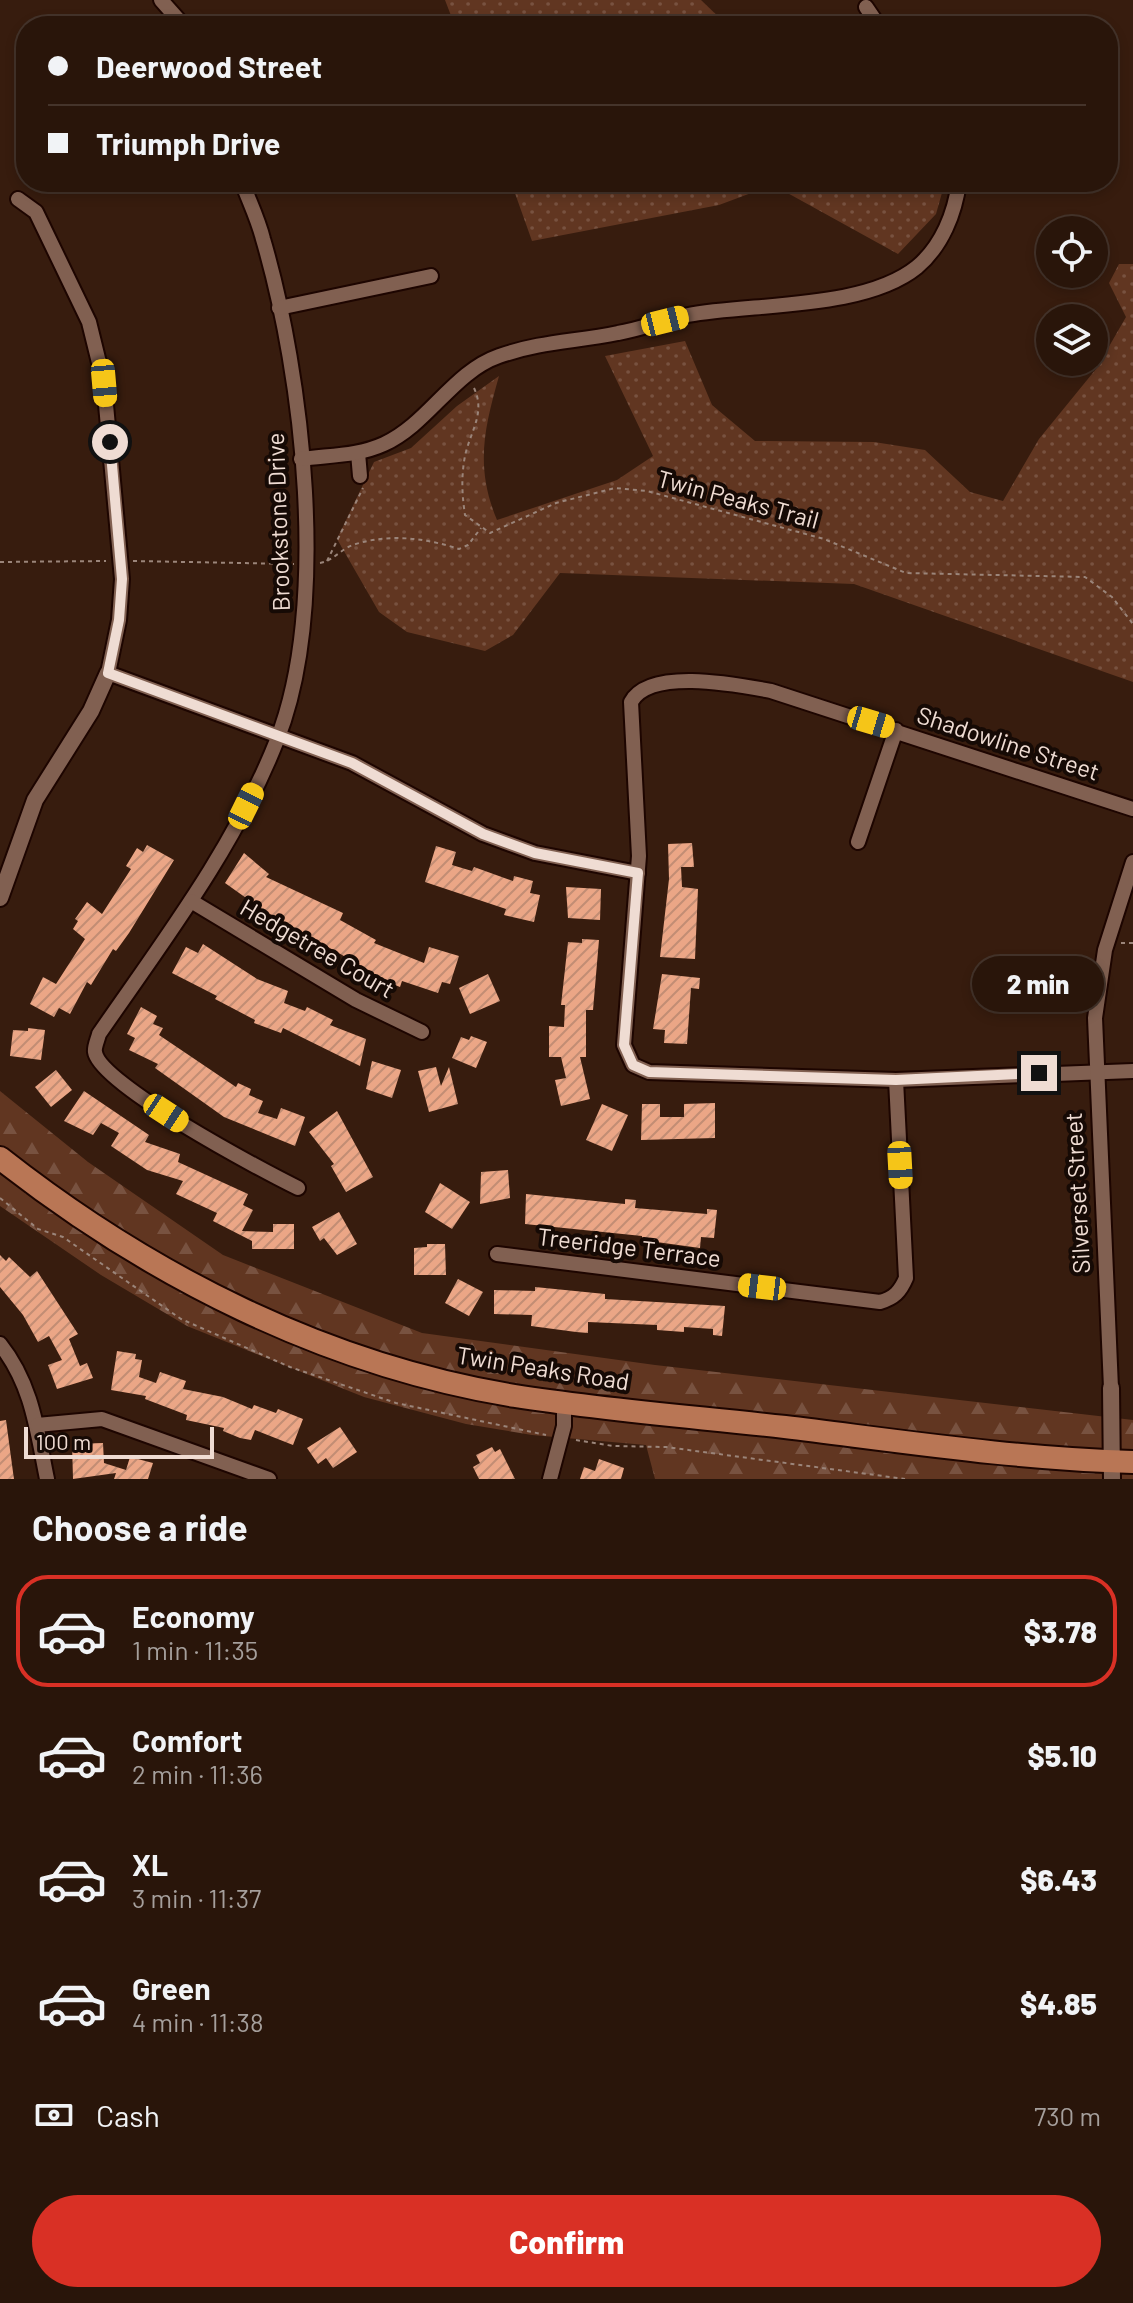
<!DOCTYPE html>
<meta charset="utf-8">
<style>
:root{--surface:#29150a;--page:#311e13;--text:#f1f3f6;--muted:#a59f9c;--line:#45342b;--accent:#d93025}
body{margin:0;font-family:Barlow,sans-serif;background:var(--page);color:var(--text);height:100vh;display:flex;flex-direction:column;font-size:30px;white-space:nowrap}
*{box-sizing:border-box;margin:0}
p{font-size:26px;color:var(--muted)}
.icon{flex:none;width:44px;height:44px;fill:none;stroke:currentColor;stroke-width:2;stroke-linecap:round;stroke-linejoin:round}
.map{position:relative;height:1479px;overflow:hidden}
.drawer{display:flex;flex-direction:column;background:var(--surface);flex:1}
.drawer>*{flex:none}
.banner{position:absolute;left:16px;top:16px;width:1102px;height:176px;border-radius:32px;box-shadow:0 4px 12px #0003,0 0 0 2px var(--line);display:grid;align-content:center;height:176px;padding:0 32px;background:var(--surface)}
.controls{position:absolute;left:1036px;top:216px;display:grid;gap:16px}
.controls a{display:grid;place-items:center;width:72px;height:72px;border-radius:50%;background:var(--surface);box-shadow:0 4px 12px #0003,0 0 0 2px var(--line);font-size:40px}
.scale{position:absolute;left:24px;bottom:20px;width:190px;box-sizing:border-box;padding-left:8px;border:4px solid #efdcd3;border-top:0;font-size:22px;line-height:28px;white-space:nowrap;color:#efdcd3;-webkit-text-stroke:6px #160a05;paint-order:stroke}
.end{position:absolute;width:36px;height:36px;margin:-18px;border:10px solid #efdcd3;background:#111;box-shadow:0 0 0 4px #111}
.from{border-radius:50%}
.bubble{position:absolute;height:56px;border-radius:28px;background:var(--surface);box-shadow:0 4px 12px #0003,0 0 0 2px var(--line);font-size:26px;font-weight:800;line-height:56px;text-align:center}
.car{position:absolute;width:24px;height:48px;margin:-24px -12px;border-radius:10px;box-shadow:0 0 6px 2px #0007;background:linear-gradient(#f5c518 24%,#345 0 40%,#f5c518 0 76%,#345 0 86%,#f5c518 0)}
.banner b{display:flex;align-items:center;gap:28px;height:76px;font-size:30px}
.banner b+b{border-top:2px solid var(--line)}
.banner i{width:20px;height:20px;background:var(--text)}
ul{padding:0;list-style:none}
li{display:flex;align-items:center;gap:24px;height:112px;margin:0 16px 12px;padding:0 16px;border:4px solid transparent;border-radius:32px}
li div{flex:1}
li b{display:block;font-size:30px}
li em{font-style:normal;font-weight:800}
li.current{border-color:var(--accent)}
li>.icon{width:72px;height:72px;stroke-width:1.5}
h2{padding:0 32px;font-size:36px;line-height:96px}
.pay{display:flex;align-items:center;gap:20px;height:88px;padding:0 32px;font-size:30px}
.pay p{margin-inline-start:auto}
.primary-button{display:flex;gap:16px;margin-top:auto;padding:16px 32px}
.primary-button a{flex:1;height:92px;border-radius:48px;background:var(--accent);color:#fff;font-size:32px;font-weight:800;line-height:92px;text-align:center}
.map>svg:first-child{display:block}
</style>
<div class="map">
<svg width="1133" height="1479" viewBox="0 0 1133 1479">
<defs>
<pattern id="grass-dots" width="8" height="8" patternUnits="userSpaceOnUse" patternTransform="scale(2)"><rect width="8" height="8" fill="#613621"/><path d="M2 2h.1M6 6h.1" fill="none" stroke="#785240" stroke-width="1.8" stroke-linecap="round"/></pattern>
<pattern id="forest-firs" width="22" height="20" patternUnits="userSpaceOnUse" patternTransform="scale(2)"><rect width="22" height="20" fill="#613621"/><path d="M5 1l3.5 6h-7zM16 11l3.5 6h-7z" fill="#785240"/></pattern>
<pattern id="building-hatch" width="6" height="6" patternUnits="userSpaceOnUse" patternTransform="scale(2)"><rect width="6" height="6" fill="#eba686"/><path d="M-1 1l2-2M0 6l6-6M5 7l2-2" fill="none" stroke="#c28d74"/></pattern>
</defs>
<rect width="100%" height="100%" fill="#371c0e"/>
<g fill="url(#grass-dots)">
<path d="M445,0H701L728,26H455Z"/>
<path d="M511,182H945L936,214L898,254L773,185L719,205L532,241Z"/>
<path d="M1119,264H1133V682L854,584L560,573L513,635L485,651L407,632L379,612L337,539L374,462L411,448L457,406L499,376C484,429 475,468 497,520L617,480L653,456L605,356L685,341L712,405L755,441L874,442L925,450L970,492L1003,501L1039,439L1096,369L1126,317L1109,283Z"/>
</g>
<path fill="url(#forest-firs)" d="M0,1091L88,1162L223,1255L422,1333L655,1365L1133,1420V1479H655L646,1445L532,1435L466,1424L364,1397L187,1326L101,1275L0,1206Z"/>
<g fill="url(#building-hatch)">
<path d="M692,843L694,867H681L682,887L698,889L695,959L660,957L669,879L668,844Z"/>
<path d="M147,845L174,860L129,933L116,951L113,949L91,985L87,982L70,1014L59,1008L54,1017L30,1004L43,977L56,984L85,939L73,929L78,921L75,919L87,902L102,914L131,869L126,866L137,848L143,852Z"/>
<path d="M436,846L456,852L452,865L472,871L474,867L513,881L514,876L533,881L530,893L540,895L534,922L504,915L506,909L425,882Z"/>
<path d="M244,853L269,874L266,877L343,913L340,920L376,940L374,943L424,963L429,947L459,956L450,984L442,982L438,993L402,981L400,987L371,975L372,972L263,910L225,883Z"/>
<path d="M566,887L601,889L600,920L568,918Z"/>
<path d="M582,939L599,940L593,1010H586V1057H580L590,1099L561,1106L555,1080L566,1078L561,1057H549V1026L564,1027L565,1005H561L568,942L582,943Z"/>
<path d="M203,944L257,979L288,991L284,1003L305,1011L307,1007L333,1020L330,1025L366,1039L360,1066L283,1028L281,1033L254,1023L255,1020L215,999L217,996L172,973L186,947L198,953Z"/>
<path d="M488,974L500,1001L470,1014L459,988Z"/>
<path d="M662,974L700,978L699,989L691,988L687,1044L664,1043L665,1030L653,1029Z"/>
<path d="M141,1007L157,1016L153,1024L163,1028L159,1035L236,1087L238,1083L251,1089L249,1095L263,1101L258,1113L277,1119L281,1108L305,1117L295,1146L224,1117L155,1068L158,1064L129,1050L135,1038L127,1034Z"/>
<path d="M28,1028L45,1030L41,1060L10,1056L13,1030L28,1031Z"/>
<path d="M471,1036L487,1042L476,1068L452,1058L461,1037L469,1040Z"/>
<path d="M372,1061L401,1070L392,1098L366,1089Z"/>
<path d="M436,1067L441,1086L449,1067L458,1104L429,1112L418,1071Z"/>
<path d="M56,1070L72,1090L51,1107L35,1087Z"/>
<path d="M84,1091L149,1135L145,1142L180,1154L178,1162L248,1194L243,1205L253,1210L242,1231L273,1232V1224H294V1249H252V1241L213,1221L217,1213L176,1194L183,1181L147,1170L111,1146L119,1133L101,1123L93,1135L64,1121Z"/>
<path d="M715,1103V1138L641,1140L642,1104H660V1117H684V1104Z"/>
<path d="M602,1104L628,1115L612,1151L586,1140Z"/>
<path d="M337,1111L373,1177L346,1192L331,1166L334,1164L309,1132Z"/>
<path d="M508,1170L510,1198L480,1204L481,1172Z"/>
<path d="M440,1183L470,1202L452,1229L425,1212Z"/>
<path d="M526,1194L625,1204V1199L636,1200L635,1208L707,1214V1209L717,1210L714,1238L701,1237L700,1248L642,1240V1236L525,1224Z"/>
<path d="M339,1212L357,1244L337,1255L324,1238L320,1241L312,1227Z"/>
<path d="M427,1244H445L446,1275H414V1248L427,1247Z"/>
<path d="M0,1255L6,1261L9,1257L30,1277L37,1271L78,1334L69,1339L80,1366L87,1363L93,1378L57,1389L48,1365L62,1360L49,1336L38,1342L23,1315L0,1287Z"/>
<path d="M458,1279L483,1292L469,1316L445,1303Z"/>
<path d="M535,1287L605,1294V1299L725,1306L722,1336L713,1335V1329L684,1327V1332L657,1330V1325L588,1322V1333L576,1332L531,1326L532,1315L494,1314V1290L535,1291Z"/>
<path d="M117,1351L136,1354L135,1359L142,1360L139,1377L156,1383L160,1372L186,1381L183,1389L223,1397L252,1409L254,1405L276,1413L278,1409L303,1419L293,1445L255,1430L251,1440L240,1438L223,1431L224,1428L186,1420L187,1415L145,1399L146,1396L111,1390Z"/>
<path d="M6,1420L13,1472L14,1479H0V1421Z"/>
<path d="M340,1427L357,1452L333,1468L326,1458L318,1464L307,1448Z"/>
<path d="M103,1443L104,1463L126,1470L130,1457L153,1463L148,1479H114L116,1473L73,1479L72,1444Z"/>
<path d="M492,1447L495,1452L500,1449L515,1479H479L473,1467L480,1463L476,1455Z"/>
<path d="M599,1459L624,1468L621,1479H580L584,1467L595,1471Z"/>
</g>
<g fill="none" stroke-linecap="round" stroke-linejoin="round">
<defs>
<g id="minor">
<path d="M161,0L184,26"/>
<path d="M866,7L879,26"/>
<path d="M242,182C249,201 258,219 263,239C303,375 330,606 277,740C235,847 164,940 99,1034C98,1039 94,1047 95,1052C99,1084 265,1172 298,1188"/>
<path d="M18,199L36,212L89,322L104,383L122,579L119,620L108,673L352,763L483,834L535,853L638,873"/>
<path d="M279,308L431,276"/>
<path d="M358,453L360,476"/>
<path d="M301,459C329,455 358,456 384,444C428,424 453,372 499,356C543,341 574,342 618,333C641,329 664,320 688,315C752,303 864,310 917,267C942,246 955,213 959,182"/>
<path d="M1133,809L771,691C738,685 650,667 631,702L639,856L624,1045L633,1065L649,1072L896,1080L1133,1071"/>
<path d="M858,842L896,730"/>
<path d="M191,901L356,1000L422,1032"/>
<path d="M497,1254L880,1302C894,1298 900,1292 906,1278L896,1080"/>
<path d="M0,1344C32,1384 37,1430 47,1479"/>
<path d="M1111,1388L1095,1018L1105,950L1133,862"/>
<path d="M37,1425L102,1419L269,1479"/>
<path d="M550,1479L564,1426V1402"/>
</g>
<g id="tertiary">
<path d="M0,898L35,800L91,711L108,673"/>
<path d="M1111,1388L1112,1479"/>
</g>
<path id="primary" d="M0,1158C150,1276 326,1365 515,1396C604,1410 695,1417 785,1427C900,1441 1017,1459 1133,1462"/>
</defs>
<use href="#minor" stroke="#1d0500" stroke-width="18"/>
<use href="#tertiary" stroke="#1d0500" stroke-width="20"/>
<use href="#primary" stroke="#1d0500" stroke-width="26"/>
<g stroke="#9b857a" stroke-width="2" stroke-dasharray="4 4" stroke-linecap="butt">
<path d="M474,388C486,413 470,432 465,456C461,477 462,495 465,515L490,533L556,503L615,488L647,491L824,539L906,573L1085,577L1112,597L1133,624"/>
<path d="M133,561L294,564"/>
<path d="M327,561L363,488"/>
<path d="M0,562L106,561"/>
<path d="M320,563C333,561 341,549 353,545C388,533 425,538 459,549L468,545L481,528"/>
<path d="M1121,943H1133"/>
<path d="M0,1198L38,1229L63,1237L181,1319L290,1367L396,1403L546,1435"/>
<path d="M576,1440L613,1446L666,1447L905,1479"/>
</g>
<use href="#minor" stroke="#816051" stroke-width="14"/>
<use href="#tertiary" stroke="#816051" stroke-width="16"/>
<use href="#primary" stroke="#b97655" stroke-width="22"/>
</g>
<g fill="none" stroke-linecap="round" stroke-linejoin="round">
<path stroke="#efdcd3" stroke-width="10" d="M110,442L122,579L119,620L108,673L352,763L483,834L535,853L638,873L624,1045L633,1065L649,1072L896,1080L1039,1073"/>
</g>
<g text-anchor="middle" stroke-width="8" stroke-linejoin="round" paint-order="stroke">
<g font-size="24" fill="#efdcd3" stroke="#160a05">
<text transform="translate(738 500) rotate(15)" y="8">Twin Peaks Trail</text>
<text transform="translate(279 522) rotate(-92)" y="8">Brookstone Drive</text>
<text transform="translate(1008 744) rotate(18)" y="8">Shadowline Street</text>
<text transform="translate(317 949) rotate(30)" y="8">Hedgetree Court</text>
<text transform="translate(1078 1193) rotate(-93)" y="8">Silverset Street</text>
<text transform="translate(629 1248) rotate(7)" y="8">Treeridge Terrace</text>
<text transform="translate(543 1369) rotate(9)" y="8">Twin Peaks Road</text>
</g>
</g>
</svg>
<div class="controls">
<a><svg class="icon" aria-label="locate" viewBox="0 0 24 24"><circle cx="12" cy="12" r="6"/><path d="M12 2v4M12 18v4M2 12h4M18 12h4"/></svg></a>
<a><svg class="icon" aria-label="layers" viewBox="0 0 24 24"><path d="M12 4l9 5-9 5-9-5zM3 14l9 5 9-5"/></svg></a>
</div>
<div class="scale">100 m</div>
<i class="end from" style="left:110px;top:442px"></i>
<i class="end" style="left:1039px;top:1073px"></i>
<div class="bubble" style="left:972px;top:956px;width:132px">2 min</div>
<i class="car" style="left:665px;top:321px;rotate:76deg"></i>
<i class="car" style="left:104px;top:383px;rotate:175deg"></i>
<i class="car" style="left:871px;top:722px;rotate:107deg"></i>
<i class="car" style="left:246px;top:806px;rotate:26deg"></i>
<i class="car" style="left:166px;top:1113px;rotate:123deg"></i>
<i class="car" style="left:900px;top:1165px;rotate:177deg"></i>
<i class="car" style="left:762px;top:1287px;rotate:277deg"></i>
<div class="banner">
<b><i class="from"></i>Deerwood Street</b>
<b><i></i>Triumph Drive</b>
</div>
</div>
<section class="drawer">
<h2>Choose a ride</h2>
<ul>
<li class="current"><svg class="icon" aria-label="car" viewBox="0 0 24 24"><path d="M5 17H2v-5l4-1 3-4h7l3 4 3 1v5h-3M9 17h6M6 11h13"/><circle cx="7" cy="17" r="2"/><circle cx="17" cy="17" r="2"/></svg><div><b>Economy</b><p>1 min · 11:35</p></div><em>$3.78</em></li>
<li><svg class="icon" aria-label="car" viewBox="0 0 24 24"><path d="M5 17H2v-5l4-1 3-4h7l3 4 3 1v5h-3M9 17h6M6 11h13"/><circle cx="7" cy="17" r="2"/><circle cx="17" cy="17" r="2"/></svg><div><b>Comfort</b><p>2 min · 11:36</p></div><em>$5.10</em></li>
<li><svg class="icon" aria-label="car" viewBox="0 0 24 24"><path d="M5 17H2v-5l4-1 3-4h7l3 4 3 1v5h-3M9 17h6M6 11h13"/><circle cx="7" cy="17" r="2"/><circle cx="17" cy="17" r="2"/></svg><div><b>XL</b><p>3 min · 11:37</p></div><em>$6.43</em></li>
<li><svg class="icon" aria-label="car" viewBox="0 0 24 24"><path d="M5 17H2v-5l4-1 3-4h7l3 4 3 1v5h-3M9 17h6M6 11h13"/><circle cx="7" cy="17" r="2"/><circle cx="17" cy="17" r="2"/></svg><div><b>Green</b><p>4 min · 11:38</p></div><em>$4.85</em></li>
</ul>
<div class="pay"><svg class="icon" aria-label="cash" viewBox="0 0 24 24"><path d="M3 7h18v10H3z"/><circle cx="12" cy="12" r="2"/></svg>Cash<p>730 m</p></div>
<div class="primary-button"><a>Confirm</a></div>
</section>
